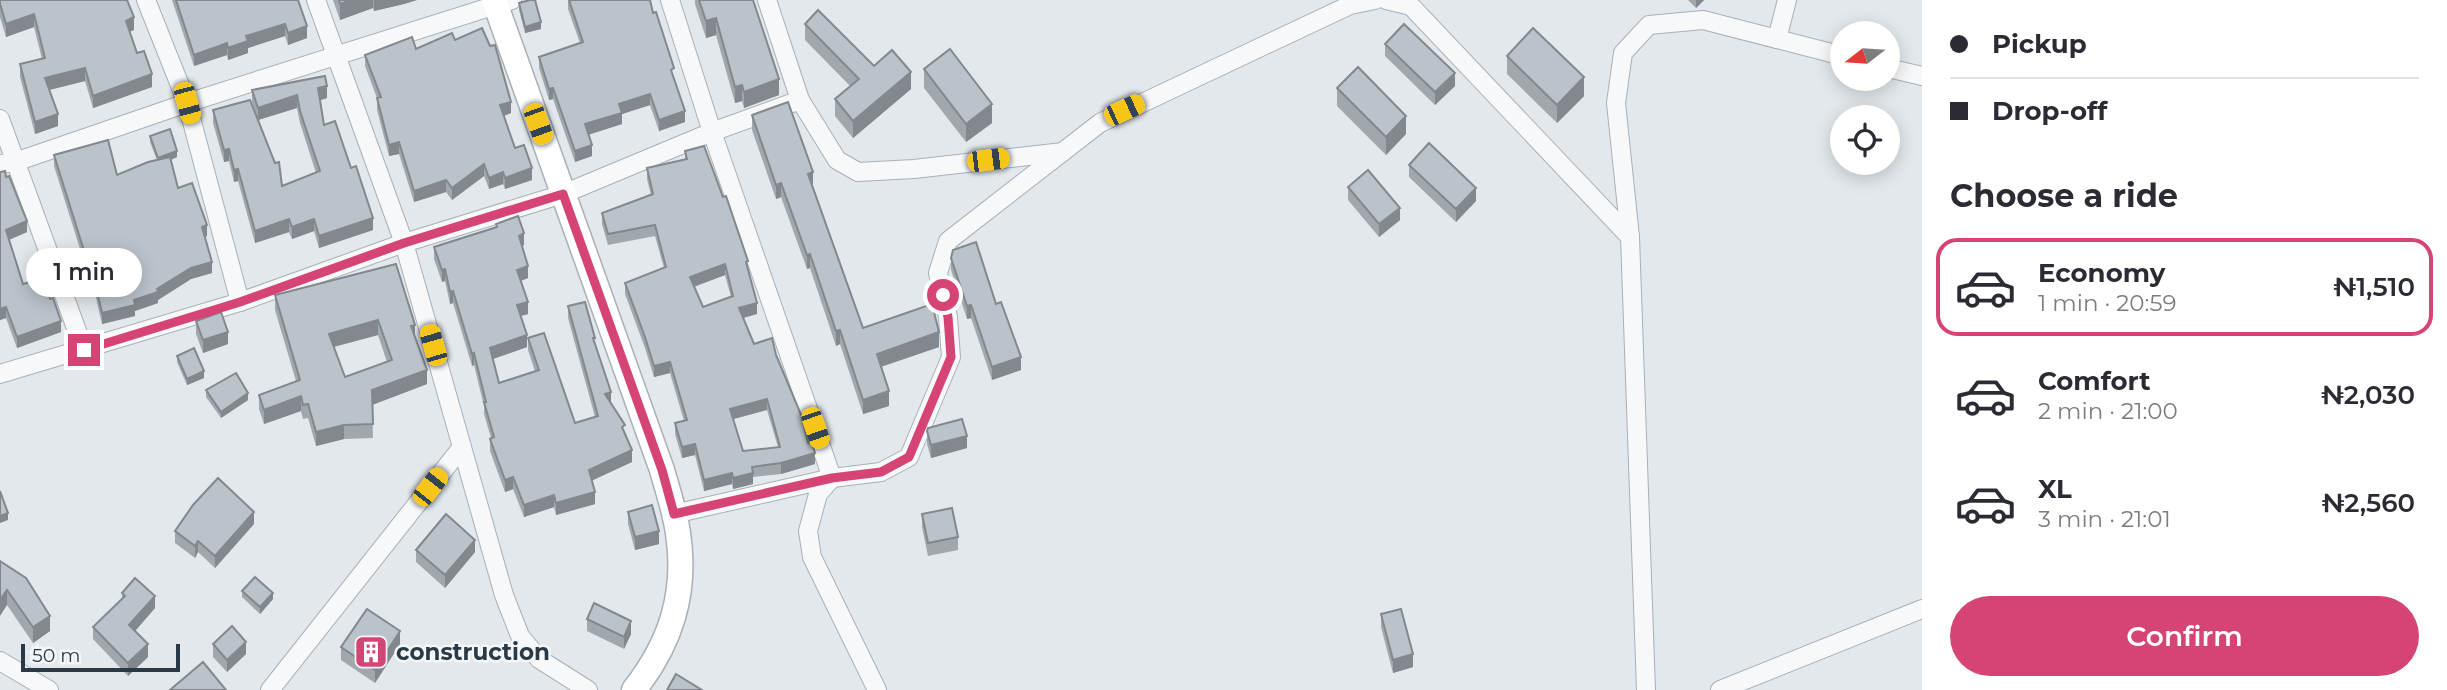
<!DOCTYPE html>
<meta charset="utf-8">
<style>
:root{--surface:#fff;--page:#f7f7f7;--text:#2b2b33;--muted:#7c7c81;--line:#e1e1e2;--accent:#d64475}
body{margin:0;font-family:Montserrat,sans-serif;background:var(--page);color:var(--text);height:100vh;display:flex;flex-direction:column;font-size:26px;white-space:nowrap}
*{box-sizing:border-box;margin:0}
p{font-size:23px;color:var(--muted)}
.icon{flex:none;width:38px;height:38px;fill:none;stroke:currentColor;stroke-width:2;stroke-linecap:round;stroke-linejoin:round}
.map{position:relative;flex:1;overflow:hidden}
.drawer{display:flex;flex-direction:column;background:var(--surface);width:525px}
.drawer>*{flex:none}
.guide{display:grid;align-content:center;height:154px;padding:0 28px;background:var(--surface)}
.needle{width:46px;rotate:253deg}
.fabs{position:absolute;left:1830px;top:21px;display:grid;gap:14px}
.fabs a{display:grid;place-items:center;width:70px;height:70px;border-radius:50%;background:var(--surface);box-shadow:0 4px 18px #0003;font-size:35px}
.scale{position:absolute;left:21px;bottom:18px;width:159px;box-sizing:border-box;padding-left:7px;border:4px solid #2a3946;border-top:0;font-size:19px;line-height:24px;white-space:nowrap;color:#2a3946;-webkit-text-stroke:5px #f3f7f9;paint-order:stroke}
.end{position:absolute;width:32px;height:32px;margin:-16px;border:9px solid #d64475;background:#fff;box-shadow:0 0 0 4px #fff}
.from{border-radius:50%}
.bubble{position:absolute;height:49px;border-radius:24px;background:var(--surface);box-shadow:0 4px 18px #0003;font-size:23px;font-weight:600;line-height:49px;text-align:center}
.car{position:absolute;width:21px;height:42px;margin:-21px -10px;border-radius:9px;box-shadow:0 0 5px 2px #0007;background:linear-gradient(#f5c518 24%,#345 0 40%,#f5c518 0 76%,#345 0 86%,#f5c518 0)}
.guide b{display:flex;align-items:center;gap:24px;height:66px;font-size:26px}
.guide b+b{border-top:2px solid var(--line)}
.guide i{width:18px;height:18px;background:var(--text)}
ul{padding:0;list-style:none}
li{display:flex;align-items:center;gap:21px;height:98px;margin:0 14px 10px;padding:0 14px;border:4px solid transparent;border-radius:21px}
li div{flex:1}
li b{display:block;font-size:26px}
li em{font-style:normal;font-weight:600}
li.active{border-color:var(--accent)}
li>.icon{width:63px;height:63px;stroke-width:1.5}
h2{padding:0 28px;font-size:32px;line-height:84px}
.action{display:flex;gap:14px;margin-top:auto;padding:14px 28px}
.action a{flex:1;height:80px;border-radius:42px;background:var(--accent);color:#fff;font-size:28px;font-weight:600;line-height:80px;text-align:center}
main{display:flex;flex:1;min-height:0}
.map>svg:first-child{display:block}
</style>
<main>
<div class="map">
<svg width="1922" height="690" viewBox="0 0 1922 690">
<rect width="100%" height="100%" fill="#e3e8ec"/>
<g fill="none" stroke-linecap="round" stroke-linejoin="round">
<defs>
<g id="street">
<path d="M146,0L187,103L240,302"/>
<path d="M316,0L404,243L504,595L520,636L539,659L588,690"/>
<path d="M670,0L712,132L832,478L881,472L909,457L951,357L948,317L938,273L948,241L1100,123L1350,5L1375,0"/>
<path d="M767,0L800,100L837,160L858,172L914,169L1063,152"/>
<path d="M1386,0L1411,6L1630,237"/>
<path d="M1777,39L1787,0"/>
<path d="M1888,68L1922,76"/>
<path d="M0,119L84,350"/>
<path d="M0,164L15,162L187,103L512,0"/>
<path d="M0,374L240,302L404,243L563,194L712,132L800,100"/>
<path d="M674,514L832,478L818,494L808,531L812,557L877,690"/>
<path d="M0,661L49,690"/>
<path d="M270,690L462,447"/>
<path d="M1646,690L1630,237L1616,103L1623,53L1649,25L1703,20L1843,56"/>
<path d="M1720,690L1922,609"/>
</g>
<path id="secondary" d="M494,0L662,470C668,491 675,512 678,533C687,593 671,643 634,690"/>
</defs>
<use href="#street" stroke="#a8b0b7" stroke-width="20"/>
<use href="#secondary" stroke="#a8b0b7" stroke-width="27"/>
<use href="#street" stroke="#f7f8fa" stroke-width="18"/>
<use href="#secondary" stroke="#fff" stroke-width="24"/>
</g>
<g fill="#a0a8ae" fill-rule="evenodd">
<path d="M0,0L134,30L129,32L137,53L152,87L93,108L85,81L49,90L58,126L35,134L20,77V64L42,59L34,27L6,37L0,17Z"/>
<path d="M172,0H298L307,38L288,45L285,36L248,48V53L228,60L227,55L194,66Z"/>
<path d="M333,0H417L404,4L374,11L373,8L340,20Z"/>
<path d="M568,0H650L674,80L685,122L659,131L650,105L622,114V124L588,134L592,156L575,162L553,99L549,100L539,68V57L580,43L568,9Z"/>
<path d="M695,0H753L779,95L744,108L742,101L735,103L716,35L706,38L695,4Z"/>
<path d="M1688,0H1704L1696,8Z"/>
<path d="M519,3L541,29L525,33L519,10Z"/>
<path d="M805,24L874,66L911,89L853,138L835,116V99L850,86L805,40Z"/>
<path d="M455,40L511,113L504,116L515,148L532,180L505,189L503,184L489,189L484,176L452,200L446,192L414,202L399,154L389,156L377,110V98L365,66V55L416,49Z"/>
<path d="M1385,44L1455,86L1435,105L1385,56Z"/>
<path d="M1507,56L1584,96L1557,123L1507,74Z"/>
<path d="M924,69L992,123L966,142L924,88Z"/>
<path d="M1337,88L1406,134L1386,155L1337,106Z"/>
<path d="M252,90L327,98L320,100L324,125L373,230L319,248L314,231L292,239L289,232L255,243L238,181L234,182L229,161L224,162L213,123V110L282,186L316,173L300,123L297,108L258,120L252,102Z"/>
<path d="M752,115L813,186L863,328L939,347L881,367L889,406L863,414L840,344L836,346L810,268L807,269L781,197L776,199L752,130Z"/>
<path d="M150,136L177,157L171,160L178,188L207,236L205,237L212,273L191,279L158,300V303L135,311V316L102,324L89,267L86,268L54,166V155L117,175L157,160L150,142Z"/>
<path d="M685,151L748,270L757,314L743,318L754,344L776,355L815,464L781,474L753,477V484L733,489L732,484L704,491L695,455L682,458L675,434V423L684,421L670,373L654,377L645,348L625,294V283L664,268L655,236L608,245L602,224V213L651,195L647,179V168L685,159ZM725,275L731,297L703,307L694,287ZM767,410L778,447L743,451L733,419Z"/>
<path d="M1409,165L1476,201L1456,222L1409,177Z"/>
<path d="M0,172L6,177L27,232L9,240L23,284L50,299L61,332L17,348L6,318L0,320Z"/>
<path d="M1348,187L1400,220L1379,237L1348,200Z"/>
<path d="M496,224L524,245L522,246L528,278L521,281L528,314L521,316L527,347L493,359L499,383L535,371L528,350V338L575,423L595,417L568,318V306L595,344L611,403L625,435L632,462L592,480L595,504L556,515L554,507L524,517L513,489L505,492L490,451V439L491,438L484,414V406L474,365L472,366L453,303L450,304L445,281L442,282L434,259V247L496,227Z"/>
<path d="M951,258L1021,370L992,380L971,318L967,319L951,270Z"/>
<path d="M396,264L427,384L372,405L373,438L344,439L316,446L308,418L303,419L301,411L264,424L259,409V395L296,381L275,310V295ZM378,335L387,362L345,377L334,347Z"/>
<path d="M196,321L228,344L203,353L196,334Z"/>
<path d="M177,356L204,378L187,385L177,362Z"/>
<path d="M206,390L248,400L221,418L206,397Z"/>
<path d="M927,431L967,448L931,458L927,444Z"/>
<path d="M628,512L659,544L635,550L628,524Z"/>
<path d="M922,514L958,537V550L928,556L922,527Z"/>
<path d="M254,524L215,568L198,552L195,558L175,543V531Z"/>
<path d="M416,550L475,552L445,588L416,562Z"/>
<path d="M0,561L50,631L33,643L7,605Z"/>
<path d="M242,591L273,599L260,614L242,597Z"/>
<path d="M122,593L155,608L135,631L148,657L128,676L93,639V627L122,599Z"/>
<path d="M1381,614L1413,667L1393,673L1381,627Z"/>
<path d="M587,619L631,634L624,649L587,631Z"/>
<path d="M213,644L246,654L227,672L213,657Z"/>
<path d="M400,644L375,683L341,660V647Z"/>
</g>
<g fill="#82888d">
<path d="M351,0H373V8L340,20V4Z"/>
<path d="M374,0H417L404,4L374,11Z"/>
<path d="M1696,0H1704L1696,8Z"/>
<path d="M34,14V27L6,37V24Z"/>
<path d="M134,17V30L126,33V21Z"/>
<path d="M716,18V35L706,38V21Z"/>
<path d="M541,22V29L525,33V27Z"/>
<path d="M285,24V36L248,48V53L228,60V48L246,36Z"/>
<path d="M307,26V38L288,45V33Z"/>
<path d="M227,43V55L194,66V55Z"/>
<path d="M85,68V81L45,91V78Z"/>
<path d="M911,72V89L853,138V121Z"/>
<path d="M1455,73V86L1435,105V92Z"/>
<path d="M152,74V87L93,108V96Z"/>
<path d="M1584,77V96L1557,123V105Z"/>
<path d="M779,79V95L744,108V92Z"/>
<path d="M742,85V101L735,103V87Z"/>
<path d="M327,86V98L318,101V88Z"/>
<path d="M553,88V99L549,100V89Z"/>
<path d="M650,94V105L622,114V124L585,136V124L619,104Z"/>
<path d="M297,95V108L258,120V108Z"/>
<path d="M511,102V113L500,117V105Z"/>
<path d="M992,104V123L966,142V124Z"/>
<path d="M685,111V122L659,131V120Z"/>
<path d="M58,114V126L35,134V122Z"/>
<path d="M1406,116V134L1386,155V137Z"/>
<path d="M399,142V154L389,156V145Z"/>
<path d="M592,145V156L575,162V151Z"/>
<path d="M229,149V161L224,162V150Z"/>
<path d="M177,151V157L158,164V158Z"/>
<path d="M484,164V176L452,200V188Z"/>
<path d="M532,168V180L505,189V178Z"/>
<path d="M238,169V181L234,182V170Z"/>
<path d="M503,172V184L489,189V178Z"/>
<path d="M813,172V186L808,174Z"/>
<path d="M446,180V192L414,202V191Z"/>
<path d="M781,183V197L776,199V185Z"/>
<path d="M1476,188V201L1456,222V209Z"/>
<path d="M1400,208V220L1379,237V224Z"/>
<path d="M373,218V230L319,248V236Z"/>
<path d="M289,219V232L255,243V231Z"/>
<path d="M314,219V231L292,239V227Z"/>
<path d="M27,221V232L6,241V230Z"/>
<path d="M207,225V236L202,238V227Z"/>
<path d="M524,233V245L519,248V236Z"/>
<path d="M810,254V268L807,269V255Z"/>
<path d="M89,256V267L86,268V257Z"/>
<path d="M212,262V273L191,279L158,300V303L135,311V316L102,324V313L134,300L157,289L191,268Z"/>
<path d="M725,264V275L690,288V277Z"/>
<path d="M528,266V278L517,282V270Z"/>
<path d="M445,269V281L442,282V270Z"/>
<path d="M453,291V303L450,304V292Z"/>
<path d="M528,302V314L517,317V305Z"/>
<path d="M757,303V314L739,319V308Z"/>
<path d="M971,305V318L967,319V306Z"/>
<path d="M6,307V318L0,320V309Z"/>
<path d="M378,320V335L329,348V334Z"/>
<path d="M61,321V332L17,348V337Z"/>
<path d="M415,325V339L411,326Z"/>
<path d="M840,330V344L836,346V331Z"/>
<path d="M228,332V344L203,353V340Z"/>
<path d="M939,332V347L877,368V354Z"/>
<path d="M527,335V347L490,360V348Z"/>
<path d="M474,353V365L472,366V354Z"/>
<path d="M1021,357V370L992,380V367Z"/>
<path d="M670,362V373L654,377V366Z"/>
<path d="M427,370V384L372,405V390Z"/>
<path d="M204,371V378L187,385V379Z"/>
<path d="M889,391V406L863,414V400Z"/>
<path d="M611,392V404L605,394Z"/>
<path d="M248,393V400L221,418V412Z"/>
<path d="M301,396V411L264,424V410Z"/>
<path d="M767,399V410L730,420V409Z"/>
<path d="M344,425V439L316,446V432Z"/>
<path d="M967,436V448L931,458V445Z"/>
<path d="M695,444V455L682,458V447Z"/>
<path d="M632,450V462L589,482V470Z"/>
<path d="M815,453V464L781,474V463Z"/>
<path d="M732,473V484L704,491V480Z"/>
<path d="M753,473V484L733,489V478Z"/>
<path d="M513,477V489L505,492V480Z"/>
<path d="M595,492V504L556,515V503Z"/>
<path d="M554,495V507L524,517V505Z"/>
<path d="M254,512V524L215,568V556Z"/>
<path d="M8,513V520L0,523V516Z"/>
<path d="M659,531V544L635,550V537Z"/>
<path d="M475,540V552L445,588V575Z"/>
<path d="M198,541V552L195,558V546Z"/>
<path d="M7,590V605L0,616V600Z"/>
<path d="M273,593V599L260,614V607Z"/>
<path d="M155,596V608L129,638V625Z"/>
<path d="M50,616V631L33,643V627Z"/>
<path d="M631,621V634L624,649V637Z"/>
<path d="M400,631V644L375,683V670Z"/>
<path d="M246,642V654L227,672V660Z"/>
<path d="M148,644V657L128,676V663Z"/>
<path d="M1413,654V667L1393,673V660Z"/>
</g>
<g fill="#bac3ca" stroke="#82888d" stroke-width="2" fill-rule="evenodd">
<path d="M0,0H127L134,17L126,21L137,53L144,51L152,74L93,96L85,68L45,78L58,114L35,122L20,64L45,58L34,14L6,24L0,4Z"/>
<path d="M176,0H298L307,26L288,33L285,24L246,36L248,41L228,48L227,43L194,55Z"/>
<path d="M339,0H351L340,4Z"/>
<path d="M530,0H535L541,22L525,27L519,3Z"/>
<path d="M569,0H650L653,13L656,12L674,68L671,70L685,111L659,120L650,94L619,104L622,113L585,124L592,145L575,151L553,88L549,89L539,57L583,42Z"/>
<path d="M699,0H753L779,79L744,92L742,85L735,87L716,18L706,21Z"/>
<path d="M818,10L874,66L892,50L911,72L853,121L835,99L859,79L805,24Z"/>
<path d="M1404,24L1455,73L1435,92L1385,44Z"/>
<path d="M482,28L490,46L495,45L511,102L500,105L515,148L524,145L532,168L505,178L503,172L489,178L484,164L452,188L446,180L414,191L399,142L389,145L377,98L381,97L365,55L412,37L416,49L452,33L455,40Z"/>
<path d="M1533,28L1584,77L1557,105L1507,56Z"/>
<path d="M950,49L992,104L966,124L924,69Z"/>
<path d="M1358,67L1406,116L1386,137L1337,88Z"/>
<path d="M325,76L327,86L318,88L324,125L335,121L351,168L356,166L373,218L319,236L314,219L292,227L289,219L255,231L238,169L234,170L229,149L224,150L213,110L250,100L275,163L279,162L282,186L320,171L300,111L297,95L258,108L252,90Z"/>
<path d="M788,102L813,172L808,174L863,328L932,304L939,332L877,354L889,391L863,400L840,330L836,331L810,254L807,255L781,183L776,185L752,115Z"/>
<path d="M170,129L177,151L158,158L150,136Z"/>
<path d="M108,140L117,175L148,162L170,157L178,188L192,183L207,225L202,227L212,262L191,268L157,289L158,292L134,300L135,305L102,313L89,256L86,257L54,155Z"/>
<path d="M1429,143L1476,188L1456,209L1409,165Z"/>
<path d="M704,146L723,197L726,196L748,261L746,262L757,303L739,308L754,344L772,338L776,355L802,417L808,443H812L815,453L781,463L752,467L753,473L733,478L732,473L704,480L695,444L682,447L675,423L687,420L670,362L654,366L645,337L625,283L666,267L655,225L608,234L602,213L653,194L647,168L687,159L685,151ZM725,264L733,296L703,307L690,277ZM767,399L780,447L743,451L730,409Z"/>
<path d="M1368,170L1400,208L1379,224L1348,187Z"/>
<path d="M5,171L6,177L9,176L27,221L6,230L23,284L44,278L50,299L53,298L61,321L17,337L6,307L0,309V172Z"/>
<path d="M518,216L524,233L519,236L528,266L517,270L528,302L517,305L527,335L490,348L499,383L539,370L528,338L544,333L575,423L598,416L568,306L585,302L595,338H593L611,392L605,394L625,425L622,427L632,450L589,470L595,492L556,503L554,495L524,505L513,477L505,480L490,439L494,437L484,402H486L474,353L472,354L453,291L450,292L445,269L442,270L434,247L497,227L496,224Z"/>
<path d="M976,242L996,304L1001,302L1021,357L992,367L971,305L967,306L951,258L953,250Z"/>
<path d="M396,264L415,325L411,326L427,370L372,390L373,424L344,425L316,432L308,404L303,405L301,396L264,410L259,395L300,380L275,295ZM378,320L392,360L345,377L329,334Z"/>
<path d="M221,312L228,332L203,340L196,321Z"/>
<path d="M194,348L204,371L187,379L177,356Z"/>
<path d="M236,373L248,393L221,412L206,390Z"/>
<path d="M962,419L967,436L931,445L927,431L928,428Z"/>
<path d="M218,478L254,512L215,556L198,541L195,546L175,531L193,505Z"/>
<path d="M0,491L8,513L0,516Z"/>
<path d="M652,505L659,531L635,537L628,512Z"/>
<path d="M952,508L958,537L928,543L922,514Z"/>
<path d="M446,514L475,540L445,575L416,550Z"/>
<path d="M0,561L26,578L50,616L33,627L7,590L0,600Z"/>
<path d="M255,577L273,593L260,607L242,591Z"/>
<path d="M135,578L155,596L129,625L148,644L128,663L93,627L125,596L122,593Z"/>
<path d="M594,603L631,621L624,637L587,619Z"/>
<path d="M367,609L400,631L375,670L341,647Z"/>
<path d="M1401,609L1413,654L1393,660L1381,614Z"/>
<path d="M232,626L246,642L227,660L213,644Z"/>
<path d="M203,662L226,690H170Z"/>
<path d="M676,674L702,690H667Z"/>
</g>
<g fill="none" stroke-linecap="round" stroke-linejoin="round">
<path stroke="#d64475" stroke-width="9" d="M84,350L240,302L404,243L563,194L662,470L674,514L832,478L881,472L909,457L951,357L948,317L943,295"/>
</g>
<defs>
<symbol id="building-square" viewBox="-11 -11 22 22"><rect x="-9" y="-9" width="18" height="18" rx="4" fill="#d64475" stroke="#f3f7f9"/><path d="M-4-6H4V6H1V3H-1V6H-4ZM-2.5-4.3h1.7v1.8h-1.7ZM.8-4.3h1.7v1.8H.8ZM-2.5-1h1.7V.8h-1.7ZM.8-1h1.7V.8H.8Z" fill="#fff"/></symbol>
</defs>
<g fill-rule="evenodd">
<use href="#building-square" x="352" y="633" width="38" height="38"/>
</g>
<g text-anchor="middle" stroke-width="5" stroke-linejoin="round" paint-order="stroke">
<g font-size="23" font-weight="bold" fill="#2a3946" stroke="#f3f7f9" text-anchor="start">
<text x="396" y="660">construction</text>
</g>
</g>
</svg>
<div class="fabs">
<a><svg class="needle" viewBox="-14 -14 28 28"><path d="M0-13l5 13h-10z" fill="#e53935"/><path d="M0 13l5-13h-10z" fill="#7c7c81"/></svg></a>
<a><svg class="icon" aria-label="locate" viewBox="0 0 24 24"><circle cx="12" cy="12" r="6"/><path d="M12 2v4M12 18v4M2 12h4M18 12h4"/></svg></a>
</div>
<div class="scale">50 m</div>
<i class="end from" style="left:943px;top:295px"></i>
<i class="end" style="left:84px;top:350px"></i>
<div class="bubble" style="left:26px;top:248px;width:116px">1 min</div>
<i class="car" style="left:187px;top:103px;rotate:165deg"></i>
<i class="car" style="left:1124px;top:110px;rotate:65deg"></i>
<i class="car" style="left:538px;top:124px;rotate:160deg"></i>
<i class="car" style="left:988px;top:160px;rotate:83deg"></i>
<i class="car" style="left:433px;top:345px;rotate:344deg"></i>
<i class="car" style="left:815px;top:428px;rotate:161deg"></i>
<i class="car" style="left:430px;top:487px;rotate:38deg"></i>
</div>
<section class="drawer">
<div class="guide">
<b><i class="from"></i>Pickup</b>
<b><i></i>Drop-off</b>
</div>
<h2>Choose a ride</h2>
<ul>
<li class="active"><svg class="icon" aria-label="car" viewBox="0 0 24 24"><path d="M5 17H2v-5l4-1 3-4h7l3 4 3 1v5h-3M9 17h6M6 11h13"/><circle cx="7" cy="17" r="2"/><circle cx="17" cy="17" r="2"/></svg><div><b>Economy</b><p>1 min · 20:59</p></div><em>₦1,510</em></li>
<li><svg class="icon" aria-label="car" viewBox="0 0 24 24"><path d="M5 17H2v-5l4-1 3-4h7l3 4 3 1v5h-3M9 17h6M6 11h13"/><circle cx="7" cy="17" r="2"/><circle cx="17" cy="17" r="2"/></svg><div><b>Comfort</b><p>2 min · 21:00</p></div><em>₦2,030</em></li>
<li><svg class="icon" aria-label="car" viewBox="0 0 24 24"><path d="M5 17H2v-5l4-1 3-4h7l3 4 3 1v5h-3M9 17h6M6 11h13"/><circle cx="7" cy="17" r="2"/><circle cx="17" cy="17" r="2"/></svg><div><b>XL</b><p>3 min · 21:01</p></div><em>₦2,560</em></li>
</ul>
<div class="action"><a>Confirm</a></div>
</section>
</main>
